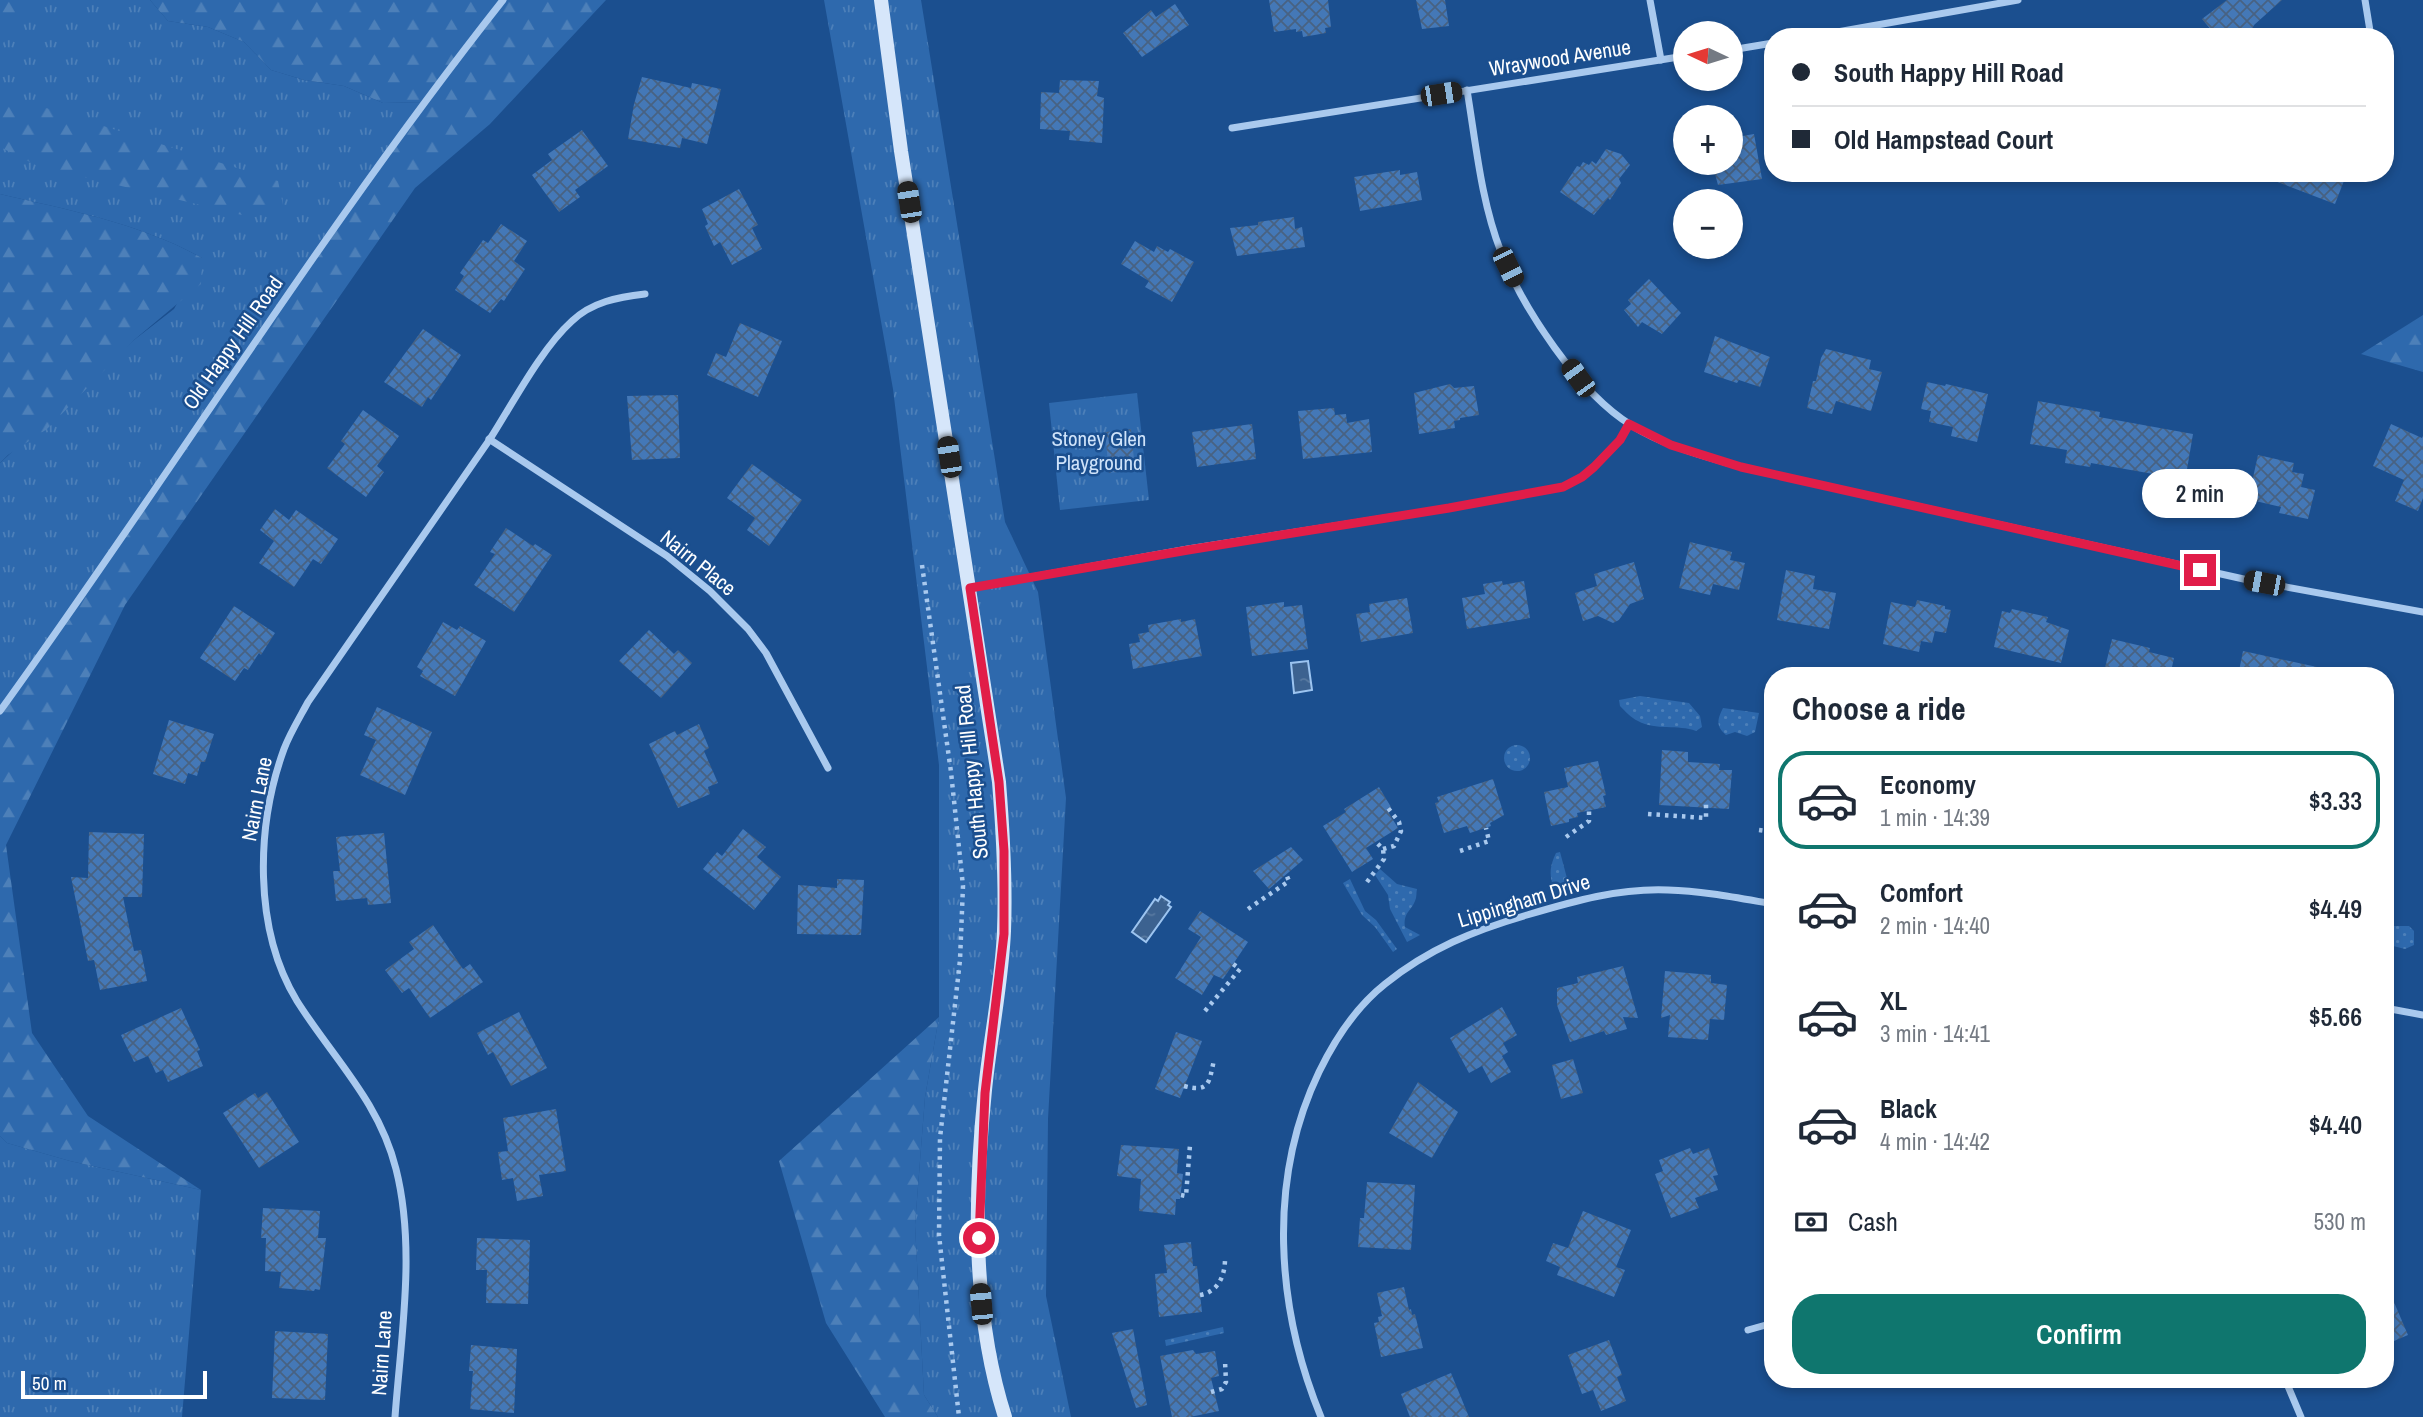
<!DOCTYPE html>
<meta charset="utf-8">
<style>
:root{--surface:#fff;--page:#f2f2f3;--text:#1f2937;--muted:#747a83;--line:#e0e1e3;--accent:#0f766e}
body{margin:0;font-family:"Archivo Narrow",sans-serif;background:var(--page);color:var(--text);height:100vh;display:flex;flex-direction:column;font-size:26px;white-space:nowrap}
*{box-sizing:border-box;margin:0}
p{font-size:23px;color:var(--muted)}
.icon{flex:none;width:38px;height:38px;fill:none;stroke:currentColor;stroke-width:2;stroke-linecap:round;stroke-linejoin:round}
.map{position:relative;flex:1;overflow:hidden}
.drawer{position:absolute;left:1764px;top:667px;width:630px;height:721px;display:flex;flex-direction:column;background:var(--surface);border-radius:28px;box-shadow:0 4px 10px #0003}
.drawer>*{flex:none}
.hud{position:absolute;left:1764px;top:28px;width:630px;height:154px;border-radius:28px;box-shadow:0 4px 10px #0003;display:grid;align-content:center;height:154px;padding:0 28px;background:var(--surface)}
.needle{width:46px;rotate:274deg}
.tools{position:absolute;left:1673px;top:21px;display:grid;gap:14px}
.tools a{display:grid;place-items:center;width:70px;height:70px;border-radius:50%;background:var(--surface);box-shadow:0 4px 10px #0003;font-size:35px}
.scale{position:absolute;left:21px;bottom:18px;width:186px;box-sizing:border-box;padding-left:7px;border:4px solid #fff;border-top:0;font-size:19px;line-height:24px;white-space:nowrap;color:#fff;-webkit-text-stroke:5px #1b4f8f;paint-order:stroke}
.end{position:absolute;width:32px;height:32px;margin:-16px;border:9px solid #e11d48;background:#fff;box-shadow:0 0 0 4px #fff}
.from{border-radius:50%}
.bubble{position:absolute;height:49px;border-radius:24px;background:var(--surface);box-shadow:0 4px 10px #0003;font-size:23px;font-weight:600;line-height:49px;text-align:center}
.car{position:absolute;width:21px;height:42px;margin:-21px -10px;border-radius:9px;box-shadow:0 0 5px 2px #0007;background:linear-gradient(#222 24%,#8ab4d8 0 40%,#222 0 76%,#8ab4d8 0 86%,#222 0)}
.hud b{display:flex;align-items:center;gap:24px;height:66px;font-size:26px}
.hud b+b{border-top:2px solid var(--line)}
.hud i{width:18px;height:18px;background:var(--text)}
ul{padding:0;list-style:none}
li{display:flex;align-items:center;gap:21px;height:98px;margin:0 14px 10px;padding:0 14px;border:4px solid transparent;border-radius:28px}
li div{flex:1}
li b{display:block;font-size:26px}
li em{font-style:normal;font-weight:600}
li.active{border-color:var(--accent)}
li>.icon{width:63px;height:63px;stroke-width:1.5}
h2{padding:0 28px;font-size:32px;line-height:84px}
.pay{display:flex;align-items:center;gap:18px;height:77px;padding:0 28px;font-size:26px}
.pay p{margin-inline-start:auto}
.button{display:flex;gap:14px;margin-top:auto;padding:14px 28px}
.button a{flex:1;height:80px;border-radius:28px;background:var(--accent);color:#fff;font-size:28px;font-weight:600;line-height:80px;text-align:center}
.map>svg:first-child{display:block}
</style>
<div class="map">
<svg width="2423" height="1417" viewBox="0 0 2423 1417">
<defs>
<pattern id="grass-tufts" width="24" height="20" patternUnits="userSpaceOnUse" patternTransform="scale(1.75)"><rect width="24" height="20" fill="#2e69ad"/><path d="M3 7l-1-3M5 7V3M7 7l1-3M15 17l-1-3M17 17v-4M19 17l1-3" fill="none" stroke="#4d80b9"/></pattern>
<pattern id="forest-firs" width="22" height="20" patternUnits="userSpaceOnUse" patternTransform="scale(1.75)"><rect width="22" height="20" fill="#2e69ad"/><path d="M5 1l3.5 6h-7zM16 11l3.5 6h-7z" fill="#4d80b9"/></pattern>
<pattern id="garden-dots" width="8" height="8" patternUnits="userSpaceOnUse" patternTransform="scale(1.75)"><rect width="8" height="8" fill="#2e69ad"/><path d="M2 2h.1M6 6h.1" fill="none" stroke="#4d80b9" stroke-width="1.8" stroke-linecap="round"/></pattern>
<pattern id="water-ripples" width="26" height="14" patternUnits="userSpaceOnUse" patternTransform="scale(1.75)"><rect width="26" height="14" fill="#3c6290"/><path d="M2 4q2-2 4 0t4 0M15 11q2-2 4 0t4 0" fill="none" stroke="#597aa1"/></pattern>
<pattern id="building-cross-hatch" width="8" height="8" patternUnits="userSpaceOnUse" patternTransform="scale(1.75)"><rect width="8" height="8" fill="#4478b7"/><path d="M0 0l8 8M0 8l8-8" fill="none" stroke="#486282"/></pattern>
</defs>
<rect width="100%" height="100%" fill="#1b4f8f"/>
<g fill="url(#grass-tufts)">
<path d="M0,0H150L168,21L208,27L244,42L271,70L304,80L344,86L383,103L425,102L0,711V463L134,340L174,309L202,258C140,223 68,210 0,194Z"/>
<path d="M824,0H921L1005,522L1038,592L1066,798L1048,1119L1046,1296L1071,1417H938L924,1395L915,1225L925,1097L939,1017V765L893,389Z"/>
<path d="M1137,393L1149,500L1060,510L1049,403Z"/>
<path d="M0,1136L7,1143L70,1161L201,1190L182,1417H0Z"/>
</g>
<g fill="url(#forest-firs)">
<path d="M0,0H16L20,11L5,37L0,55Z"/>
<path d="M150,0H606L490,124L415,188L125,605L6,845L32,1033L88,1116L201,1190L70,1161L7,1143L0,1136V711L424,102L383,103L344,86L304,80L271,70L244,42L208,27L168,21Z"/>
<path d="M0,83L5,95L278,181L283,205L242,215L38,166L0,147Z"/>
<path d="M0,194C68,210 140,223 202,258L201,284L134,340L47,429L8,455L0,463Z"/>
<path d="M2423,315V372L2361,354Z"/>
<path d="M939,1017L925,1097L915,1225L924,1395L938,1417H885L826,1323L779,1161Z"/>
</g>
<g fill="url(#garden-dots)">
<path d="M1640,696L1689,703L1700,716L1702,727L1696,731C1678,724 1656,731 1638,721C1631,718 1625,711 1620,706L1619,700Z"/>
<path d="M1723,708L1759,713L1755,732L1747,736L1735,732L1726,735C1716,726 1717,720 1723,708Z"/>
<circle cx="1517" cy="758" r="13"/>
<path d="M1560,852L1568,882L1553,886C1549,873 1550,866 1556,853Z"/>
<path d="M1380,869L1397,884L1417,889C1416,893 1417,897 1415,901C1411,911 1403,913 1405,927L1420,935L1407,942L1390,909L1388,895L1375,875Z"/>
<path d="M1350,879L1365,911L1376,920L1397,949L1393,952L1375,927L1362,915L1343,883Z"/>
<path d="M2385,926H2409L2414,931V945L2405,949L2385,944Z"/>
<path d="M1223,1327L1224,1333L1166,1346L1165,1340Z"/>
</g>
<g fill="url(#water-ripples)" stroke="#9cc4f0" stroke-width="2">
<path d="M1308,661L1312,690L1294,693L1291,663Z"/>
<path d="M1161,896L1170,902L1168,905L1171,907L1146,942L1132,932L1155,899L1158,901Z"/>
</g>
<g fill="url(#building-cross-hatch)">
<path d="M1269,0H1328L1331,27L1325,28L1326,33L1303,37L1302,31L1296,32V29L1274,32Z"/>
<path d="M1416,0H1445L1449,26L1422,29Z"/>
<path d="M2227,0H2282L2254,25L2248,37H2217L2202,19Z"/>
<path d="M1175,4L1189,25L1142,57L1123,33L1151,10L1156,17Z"/>
<path d="M642,77L691,88L692,83L721,89L707,144L682,138L680,148L628,139L634,104Z"/>
<path d="M1060,80L1099,81L1097,96L1104,98L1102,143L1069,140L1070,131L1040,129L1041,92L1059,93Z"/>
<path d="M582,130L608,166L575,190L580,197L559,212L532,175L552,160L548,154Z"/>
<path d="M1754,134L1762,179L1718,185L1712,163H1731V138Z"/>
<path d="M1606,149L1621,154L1630,165L1619,179L1621,183L1610,200L1608,198L1594,215L1560,192L1577,166L1580,167L1583,162L1589,165L1592,161L1596,164Z"/>
<path d="M1400,170V175L1417,172L1422,200L1360,211L1354,177Z"/>
<path d="M2260,173H2347L2335,204L2259,175Z"/>
<path d="M739,189L758,225L752,228L762,249L732,265L720,242L714,246L705,226L708,224L702,209Z"/>
<path d="M1294,217L1295,229L1302,227L1305,247L1237,256L1230,228L1258,225V222Z"/>
<path d="M501,224L527,241L514,261L525,269L504,301L501,299L490,313L455,290L464,276L460,273L483,240L488,243Z"/>
<path d="M1135,241L1154,252L1157,246L1168,252L1170,249L1194,262L1172,302L1145,287L1149,281L1121,264Z"/>
<path d="M1649,279L1681,313L1662,334L1642,322L1638,327L1624,310L1631,304L1628,300Z"/>
<path d="M740,323L782,341L758,397L707,375L716,353L726,357Z"/>
<path d="M423,329L461,355L431,400L428,397L422,407L384,382Z"/>
<path d="M1715,336L1770,357L1760,387L1739,380L1737,383L1704,372Z"/>
<path d="M1826,349L1871,360L1869,369L1882,372L1871,411L1836,401L1832,414L1807,408L1813,381H1816L1821,358Z"/>
<path d="M1927,382L1945,386L1946,384L1988,394L1977,442L1951,436L1953,427L1929,422L1931,411L1921,409Z"/>
<path d="M1450,384L1454,388L1474,386L1479,415L1460,418V420L1454,421L1455,428L1419,434L1414,393Z"/>
<path d="M678,395L680,458L632,460L627,396Z"/>
<path d="M2038,401L2100,412L2099,417L2193,434L2184,487L2158,483L2159,475L2091,463L2090,467L2065,463L2067,450L2030,444Z"/>
<path d="M1334,408L1335,415L1346,414L1347,423L1369,419L1372,452L1303,459L1298,411Z"/>
<path d="M363,410L399,436L377,466L384,472L366,497L327,468L345,444L341,441Z"/>
<path d="M1252,424L1256,459L1197,467L1192,432Z"/>
<path d="M2391,424L2422,438L2423,436V498L2418,511L2395,501L2404,480L2373,466Z"/>
<path d="M1131,429L1135,470L1109,473L1105,432Z"/>
<path d="M2258,455L2294,463L2292,472L2304,474L2301,487L2315,490L2308,519L2279,513L2281,507L2251,500L2253,491H2250Z"/>
<path d="M752,464L802,500L769,546L747,530L755,518L727,498Z"/>
<path d="M275,509L289,520L296,510L338,539L321,564L313,559L294,587L259,563L274,541L260,530Z"/>
<path d="M506,528L533,546L535,544L552,555L514,612L474,585L495,554L490,552Z"/>
<path d="M1690,542L1732,552L1730,560L1745,563L1739,590L1713,584L1710,595L1679,588Z"/>
<path d="M1634,562L1644,599L1630,604L1619,620L1613,623L1598,616L1583,621L1575,593L1597,586L1594,574Z"/>
<path d="M1786,570L1815,576L1813,589L1836,593L1829,629L1777,620Z"/>
<path d="M1502,581L1503,585L1524,581L1530,618L1467,629L1462,598L1485,594L1483,584Z"/>
<path d="M1407,598L1413,633L1361,642L1356,614L1370,612L1369,604Z"/>
<path d="M1917,600L1945,606V609L1951,610L1946,633L1935,631L1932,643L1921,641L1919,652L1883,644L1891,602L1915,607Z"/>
<path d="M1284,602V607L1302,605L1308,649L1252,656L1246,607Z"/>
<path d="M234,606L275,633L261,655L259,653L248,670L244,668L235,681L200,658Z"/>
<path d="M2012,609L2048,617L2046,622L2069,630L2061,663L1994,647L2002,611L2010,613Z"/>
<path d="M1181,619V622L1195,619L1202,656L1133,669L1129,644L1140,642L1138,634L1149,632L1148,625Z"/>
<path d="M443,622L457,630L460,626L486,641L455,696L420,676L423,671L417,667Z"/>
<path d="M649,630L674,654L678,650L692,663L661,698L619,661Z"/>
<path d="M2112,639L2150,648L2149,652L2174,658L2170,676H2103Z"/>
<path d="M2243,651L2317,667L2316,676H2238Z"/>
<path d="M377,707L432,732L405,795L360,775L376,740L364,735Z"/>
<path d="M169,720L214,734L205,762H201L197,776L188,773L185,784L153,774Z"/>
<path d="M699,724L709,748L704,751L718,783L708,787L710,794L678,808L649,744L675,731L677,735Z"/>
<path d="M1662,750L1688,752V762L1720,764L1719,770H1732L1729,809L1659,805Z"/>
<path d="M1598,761L1606,795L1603,796L1606,807L1577,813L1578,817L1569,819V822L1551,826L1544,792L1568,787L1564,768Z"/>
<path d="M1493,779L1504,815L1490,823L1491,826L1470,833L1467,826L1444,833L1435,803L1439,802L1437,797Z"/>
<path d="M1379,787L1391,807L1387,810L1398,828L1366,848L1373,859L1352,872L1323,826L1346,812L1344,809Z"/>
<path d="M743,829L766,847L757,857L781,877L754,910L703,869L717,852L722,856Z"/>
<path d="M89,832L144,834L142,897H123L134,951L141,950L147,981L100,990L94,960L88,961L71,877L88,878Z"/>
<path d="M384,833L391,903L368,905L367,898L336,901L333,871H340L336,837Z"/>
<path d="M1291,847L1303,860L1269,889L1253,871Z"/>
<path d="M837,879L864,880L861,935L797,934L798,885L837,888Z"/>
<path d="M1200,911L1248,942L1223,979L1214,975L1202,995L1175,978L1201,937L1188,929Z"/>
<path d="M433,925L463,969L470,964L483,982L430,1018L409,988L402,993L385,970L414,949L409,942Z"/>
<path d="M1623,966L1638,1018L1623,1017L1627,1029L1606,1035L1604,1031L1570,1042L1557,1005V988L1578,983L1577,977Z"/>
<path d="M1665,971L1711,975V983L1727,985L1724,1020L1710,1019L1708,1040L1668,1037L1670,1015L1661,1018Z"/>
<path d="M1502,1007L1517,1035L1503,1043L1508,1052L1502,1056L1511,1072L1491,1083L1482,1066L1469,1073L1450,1038Z"/>
<path d="M181,1008L200,1050L197,1051L203,1066L168,1082L163,1070L156,1073L148,1056L134,1062L121,1035Z"/>
<path d="M519,1012L547,1068L511,1086L493,1052L488,1055L477,1033Z"/>
<path d="M1176,1032L1202,1041L1180,1098L1155,1089Z"/>
<path d="M1573,1059L1583,1093L1561,1099L1552,1065Z"/>
<path d="M1418,1082L1458,1112L1432,1158L1389,1133Z"/>
<path d="M267,1092L299,1142L259,1168L223,1113L255,1093L258,1098Z"/>
<path d="M556,1109L566,1171L539,1175L543,1196L517,1201L513,1178L502,1180L498,1152L508,1151L503,1118Z"/>
<path d="M1121,1145L1179,1149L1177,1173L1183,1174L1180,1199H1176L1175,1215L1139,1211L1141,1179L1117,1176Z"/>
<path d="M1690,1148L1693,1154L1709,1148L1718,1175L1713,1176L1718,1190L1695,1198L1699,1208L1671,1218L1655,1174L1663,1171L1659,1160Z"/>
<path d="M1367,1182L1415,1185L1411,1250L1358,1247L1360,1218H1364Z"/>
<path d="M263,1208L320,1211L318,1238H326L320,1290L315,1289L314,1291L279,1288L281,1272L265,1271L266,1238H261Z"/>
<path d="M1583,1211L1631,1230L1616,1267L1625,1270L1614,1297L1557,1275L1560,1267L1546,1261L1553,1243L1568,1248Z"/>
<path d="M477,1238L530,1240L528,1304L486,1303L487,1270H476Z"/>
<path d="M1191,1242L1193,1266H1197L1202,1312L1159,1317L1155,1274L1167,1273L1164,1245Z"/>
<path d="M2385,1281L2408,1335L2385,1345Z"/>
<path d="M1404,1287L1409,1310L1411,1309L1412,1315L1415,1314L1423,1348L1381,1357L1374,1323L1379,1322L1378,1317L1382,1316L1377,1293Z"/>
<path d="M1133,1329L1147,1405L1136,1408L1112,1333Z"/>
<path d="M275,1331L328,1334L325,1400L272,1398Z"/>
<path d="M1609,1340L1622,1375L1617,1377L1626,1401L1601,1411L1593,1390L1582,1394L1568,1355Z"/>
<path d="M471,1345L517,1349L514,1413L470,1409L473,1371H469Z"/>
<path d="M1193,1350L1196,1354L1215,1351L1219,1376L1211,1378L1219,1411L1190,1417H1172L1160,1356Z"/>
<path d="M1451,1373L1469,1417H1410L1401,1394Z"/>
</g>
<g fill="none" stroke-linecap="round" stroke-linejoin="round">
<g stroke="#a9c9ee" stroke-width="4.5" stroke-dasharray="3.5 5" stroke-linecap="butt">
<path d="M922,565L951,772L963,886L960,960L940,1138L939,1235L959,1417"/>
<path d="M1648,814L1706,818V804"/>
<path d="M1759,830L1773,832"/>
<path d="M1566,837L1589,821V810"/>
<path d="M1383,849L1394,846L1401,831L1399,822L1388,808"/>
<path d="M1460,851L1489,841L1486,828"/>
<path d="M1367,882L1384,859L1383,849L1376,842"/>
<path d="M1248,909L1289,881L1286,874"/>
<path d="M1205,1011L1240,969L1233,964"/>
<path d="M1184,1086C1210,1093 1209,1082 1214,1060"/>
<path d="M1181,1195L1186,1196L1190,1145"/>
<path d="M1200,1295C1218,1292 1225,1276 1225,1259"/>
<path d="M1211,1392L1222,1389L1226,1382L1225,1361"/>
</g>
<g stroke="#a9c9ee" stroke-width="7">
<path d="M1650,0L1661,60"/>
<path d="M2365,0L2371,37"/>
<path d="M1809,37L2018,0"/>
<path d="M1731,50L1773,43"/>
<path d="M1467,90C1476,144 1481,201 1501,252C1523,309 1579,393 1631,425C1664,446 1704,456 1741,467L2248,580L2423,612"/>
<path d="M1232,128L1685,56"/>
<path d="M489,439L667,556L710,591L748,629L766,653L828,768"/>
<path d="M970,588L1188,549L1449,508L1563,487L1582,477L1594,467L1620,440L1629,424"/>
<path d="M0,711C170,476 323,228 503,0"/>
<path d="M2385,1008L2423,1015"/>
<path d="M1748,1330L1773,1323"/>
<path d="M2285,1379L2301,1417"/>
<path d="M395,1417C401,1336 416,1248 396,1169C379,1101 333,1058 297,1001C253,929 256,826 284,749C290,733 300,717 308,702C368,614 430,527 490,439C513,403 541,349 572,321C592,302 618,297 645,294"/>
<path d="M1321,1417C1276,1308 1267,1180 1319,1072C1335,1039 1356,1007 1385,984C1428,949 1475,930 1527,915C1574,901 1619,888 1668,890C1703,891 1738,898 1773,904"/>
</g>
<path stroke="#d6e6fa" stroke-width="14" d="M881,0L901,151L999,782C1003,832 1006,881 1004,931C1002,982 990,1039 985,1090C974,1197 972,1314 1005,1417"/>
</g>
<g fill="none" stroke-linecap="round" stroke-linejoin="round">
<path stroke="#e11d48" stroke-width="9" d="M979,1238L985,1093L1004,934V851L999,782L970,588L1188,550L1449,508L1563,487L1582,477L1594,467L1620,440L1629,424L1671,445L1741,467L2200,570"/>
</g>
<g text-anchor="middle" stroke-width="5" stroke-linejoin="round" paint-order="stroke">
<g font-size="21" fill="#fff" stroke="#1b4f8f">
<text transform="translate(1560 58) rotate(-9)" y="7">Wraywood Avenue</text>
<text transform="translate(233 343) rotate(-55)" y="7">Old Happy Hill Road</text>
<text transform="translate(698 563) rotate(39)" y="7">Nairn Place</text>
<text transform="translate(972 772) rotate(-96)" y="7">South Happy Hill Road</text>
<text transform="translate(257 799) rotate(-79)" y="7">Nairn Lane</text>
<text transform="translate(1524 901) rotate(-17)" y="7">Lippingham Drive</text>
<text transform="translate(382 1353) rotate(-86)" y="7">Nairn Lane</text>
</g>
<g font-size="21" fill="#cfe3fa" stroke="#1b4f8f">
<text x="1099" y="446">Stoney Glen<tspan x="1099" dy="24">Playground</tspan></text>
</g>
</g>
</svg>
<div class="tools">
<a><svg class="needle" viewBox="-14 -14 28 28"><path d="M0-13l5 13h-10z" fill="#e53935"/><path d="M0 13l5-13h-10z" fill="#747a83"/></svg></a>
<a>+</a>
<a>−</a>
</div>
<div class="scale">50 m</div>
<i class="end from" style="left:979px;top:1238px"></i>
<i class="end" style="left:2200px;top:570px"></i>
<div class="bubble" style="left:2142px;top:469px;width:116px">2 min</div>
<i class="car" style="left:1441px;top:94px;rotate:81deg"></i>
<i class="car" style="left:909px;top:202px;rotate:351deg"></i>
<i class="car" style="left:1508px;top:267px;rotate:154deg"></i>
<i class="car" style="left:1578px;top:378px;rotate:324deg"></i>
<i class="car" style="left:949px;top:457px;rotate:351deg"></i>
<i class="car" style="left:2264px;top:583px;rotate:281deg"></i>
<i class="car" style="left:981px;top:1304px;rotate:355deg"></i>
<div class="hud">
<b><i class="from"></i>South Happy Hill Road</b>
<b><i></i>Old Hampstead Court</b>
</div>
<section class="drawer">
<h2>Choose a ride</h2>
<ul>
<li class="active"><svg class="icon" aria-label="car" viewBox="0 0 24 24"><path d="M5 17H2v-5l4-1 3-4h7l3 4 3 1v5h-3M9 17h6M6 11h13"/><circle cx="7" cy="17" r="2"/><circle cx="17" cy="17" r="2"/></svg><div><b>Economy</b><p>1 min · 14:39</p></div><em>$3.33</em></li>
<li><svg class="icon" aria-label="car" viewBox="0 0 24 24"><path d="M5 17H2v-5l4-1 3-4h7l3 4 3 1v5h-3M9 17h6M6 11h13"/><circle cx="7" cy="17" r="2"/><circle cx="17" cy="17" r="2"/></svg><div><b>Comfort</b><p>2 min · 14:40</p></div><em>$4.49</em></li>
<li><svg class="icon" aria-label="car" viewBox="0 0 24 24"><path d="M5 17H2v-5l4-1 3-4h7l3 4 3 1v5h-3M9 17h6M6 11h13"/><circle cx="7" cy="17" r="2"/><circle cx="17" cy="17" r="2"/></svg><div><b>XL</b><p>3 min · 14:41</p></div><em>$5.66</em></li>
<li><svg class="icon" aria-label="car" viewBox="0 0 24 24"><path d="M5 17H2v-5l4-1 3-4h7l3 4 3 1v5h-3M9 17h6M6 11h13"/><circle cx="7" cy="17" r="2"/><circle cx="17" cy="17" r="2"/></svg><div><b>Black</b><p>4 min · 14:42</p></div><em>$4.40</em></li>
</ul>
<div class="pay"><svg class="icon" aria-label="cash" viewBox="0 0 24 24"><path d="M3 7h18v10H3z"/><circle cx="12" cy="12" r="2"/></svg>Cash<p>530 m</p></div>
<div class="button"><a>Confirm</a></div>
</section>
</div>
